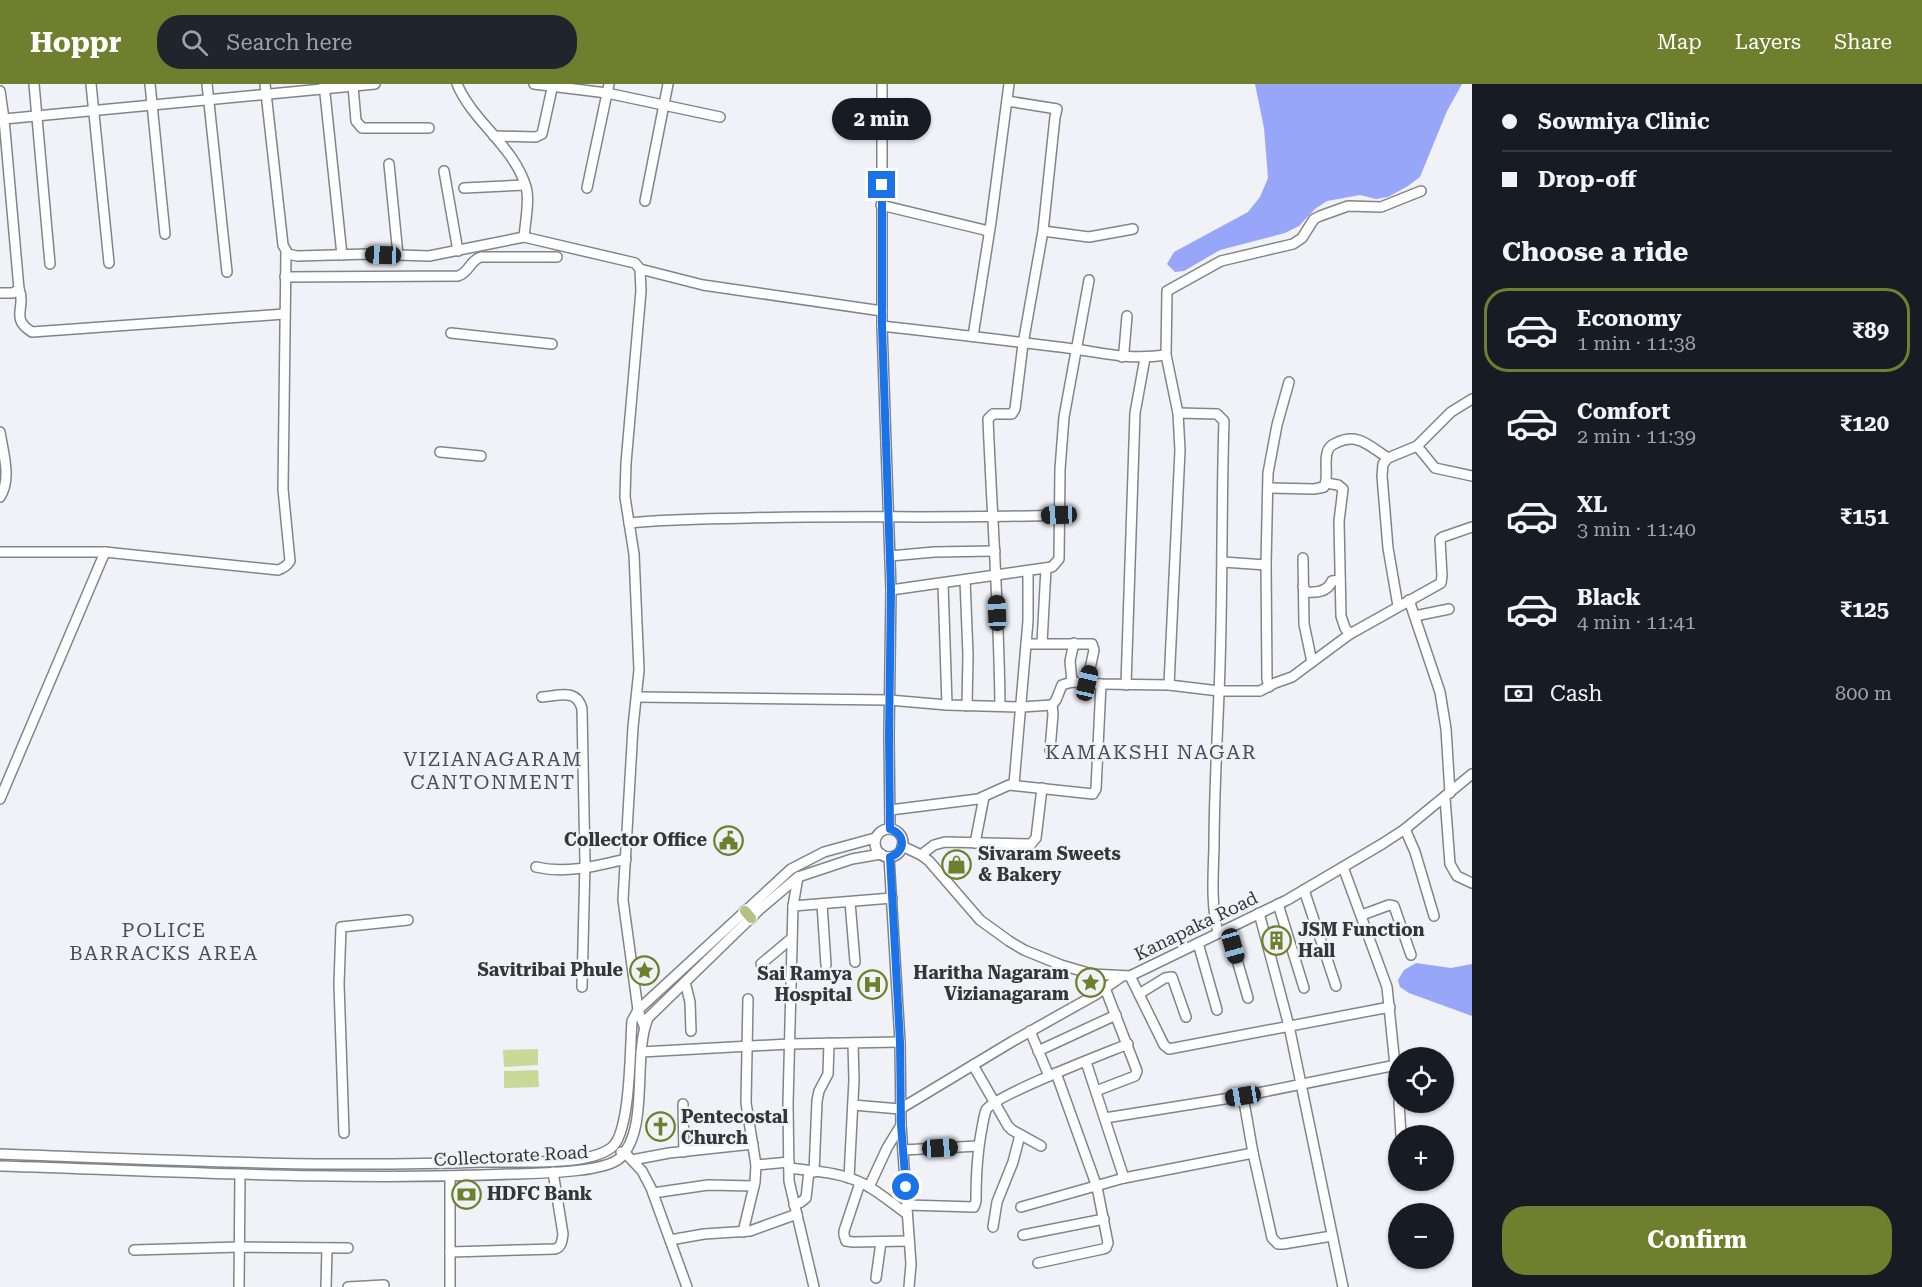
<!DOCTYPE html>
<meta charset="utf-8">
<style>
:root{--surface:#171b24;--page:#20242c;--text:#f1f3f6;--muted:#9ea1a6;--line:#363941;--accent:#707f2d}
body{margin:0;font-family:"Roboto Serif",serif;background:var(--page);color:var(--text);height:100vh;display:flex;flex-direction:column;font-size:22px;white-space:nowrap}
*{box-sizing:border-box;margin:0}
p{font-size:20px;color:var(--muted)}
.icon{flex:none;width:33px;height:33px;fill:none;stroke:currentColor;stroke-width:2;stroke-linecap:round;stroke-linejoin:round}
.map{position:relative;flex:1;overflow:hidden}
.panel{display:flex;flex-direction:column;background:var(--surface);width:450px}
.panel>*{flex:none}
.hud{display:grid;align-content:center;height:132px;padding:0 30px;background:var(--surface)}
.controls{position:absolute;left:1388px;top:963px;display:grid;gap:12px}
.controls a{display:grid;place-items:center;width:66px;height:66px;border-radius:50%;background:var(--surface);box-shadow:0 2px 4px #0004;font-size:30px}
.end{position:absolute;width:27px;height:27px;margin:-14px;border:8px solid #1a73e8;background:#fff;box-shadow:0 0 0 3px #fff}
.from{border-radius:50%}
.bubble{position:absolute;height:42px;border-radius:21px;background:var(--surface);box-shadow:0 2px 4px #0004;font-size:20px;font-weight:700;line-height:42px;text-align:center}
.car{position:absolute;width:18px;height:36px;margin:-18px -9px;border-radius:8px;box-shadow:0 0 4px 2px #0007;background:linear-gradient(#222 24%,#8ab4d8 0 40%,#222 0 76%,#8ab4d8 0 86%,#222 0)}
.hud b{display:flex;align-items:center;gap:21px;height:57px;font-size:22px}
.hud b+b{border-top:2px solid var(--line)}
.hud i{width:15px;height:15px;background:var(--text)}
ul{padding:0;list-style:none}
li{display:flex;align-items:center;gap:18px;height:84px;margin:0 12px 9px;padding:0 18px;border:3px solid transparent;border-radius:24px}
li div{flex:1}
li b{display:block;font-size:22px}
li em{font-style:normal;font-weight:700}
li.active{border-color:var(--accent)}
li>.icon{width:54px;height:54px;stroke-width:1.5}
h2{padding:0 30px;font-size:27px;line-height:72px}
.pay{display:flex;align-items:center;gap:15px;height:66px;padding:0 30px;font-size:22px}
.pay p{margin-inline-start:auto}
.primary-button{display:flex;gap:12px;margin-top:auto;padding:12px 30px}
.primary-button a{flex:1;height:69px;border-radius:24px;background:var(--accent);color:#fff;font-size:24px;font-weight:700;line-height:69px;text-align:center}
header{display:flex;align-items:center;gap:36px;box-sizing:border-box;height:84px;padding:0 30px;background:var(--accent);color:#fff}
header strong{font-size:28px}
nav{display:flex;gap:33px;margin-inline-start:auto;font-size:21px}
.search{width:420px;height:54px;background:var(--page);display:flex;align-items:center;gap:15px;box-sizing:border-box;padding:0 21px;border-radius:24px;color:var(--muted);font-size:22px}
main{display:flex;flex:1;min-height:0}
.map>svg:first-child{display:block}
</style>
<header>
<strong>Hoppr</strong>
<div class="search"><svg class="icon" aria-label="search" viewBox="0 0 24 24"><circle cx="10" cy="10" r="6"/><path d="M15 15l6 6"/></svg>Search here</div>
<nav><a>Map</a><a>Layers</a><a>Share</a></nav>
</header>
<main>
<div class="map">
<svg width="1472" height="1203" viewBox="0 0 1472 1203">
<rect width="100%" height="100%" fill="#f0f2f8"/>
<g fill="#c9d997">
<path d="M538,965V981L504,983L503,966Z"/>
<path d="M538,986L539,1003L504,1004V987Z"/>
</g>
<g fill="#97a6f9">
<path d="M1255,0H1462L1447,27L1420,93L1408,102L1388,113L1376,115L1360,111L1327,117L1315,125L1299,142L1285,149L1220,166L1184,187L1175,188L1167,180L1174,168L1248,128L1260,113L1268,94L1264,44Z"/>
<path d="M1416,879L1451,884L1472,880V932L1409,909L1400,903L1398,896L1404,886Z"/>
</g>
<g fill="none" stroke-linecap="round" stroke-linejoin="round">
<defs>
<g id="minor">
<path d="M34,0L50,180"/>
<path d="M91,0L109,179"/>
<path d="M150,0L165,150"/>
<path d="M207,0L227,188"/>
<path d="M265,0L283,161L288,170L297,172L368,170L429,172L524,153L635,179L640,185L641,207L626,379L625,413L634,470L639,586L633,643L623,816L638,926L644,942"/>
<path d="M324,0L342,171"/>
<path d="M457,0C473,38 514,62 526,103C530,115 525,140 524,153"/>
<path d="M534,0L607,9L720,33"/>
<path d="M882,0V242L891,506L889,652L890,745"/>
<path d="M353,2L356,37L362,44H429"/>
<path d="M0,7L4,35"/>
<path d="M494,52L536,53L542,50L553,0"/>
<path d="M389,80L398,171"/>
<path d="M444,87L458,167"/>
<path d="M464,104L525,101"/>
<path d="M587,104L609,0"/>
<path d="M645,117L668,0"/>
<path d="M881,121L989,147"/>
<path d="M1043,147L1089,153L1133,145"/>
<path d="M640,185L703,201L882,227"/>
<path d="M285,193L458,192C469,189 470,176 481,173H557"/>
<path d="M19,205C27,223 9,234 32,248L284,230"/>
<path d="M0,209H13L19,205L4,35L375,0"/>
<path d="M882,242C946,249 1010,257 1075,265C1109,270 1130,276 1166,271"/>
<path d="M451,249L552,260"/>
<path d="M973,252L991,138L1009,0"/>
<path d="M1122,273L1124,267L1127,232"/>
<path d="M1178,329L1217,330L1224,337C1221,427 1223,518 1219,609C1217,661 1214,712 1214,764C1213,793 1211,821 1218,849"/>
<path d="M0,348C3,368 12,395 0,413"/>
<path d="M1417,362L1435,384L1472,392"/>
<path d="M440,368L481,372"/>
<path d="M1326,399L1338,401L1343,405L1339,437L1341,532L1345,544L1350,550"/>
<path d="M1268,404L1314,405L1324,403C1329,392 1324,381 1327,369C1328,364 1331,361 1336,359C1358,348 1369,362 1388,374"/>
<path d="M629,439C669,435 708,435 748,434C852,431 956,435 1059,431"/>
<path d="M0,468H105L278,486C284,484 287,482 290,477L283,405L286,167"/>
<path d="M890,472L934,468L995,467"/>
<path d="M1303,474L1304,540L1312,578"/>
<path d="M1223,478L1266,481"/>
<path d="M965,496L968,571L967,622"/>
<path d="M943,499L947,621"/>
<path d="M1303,503L1307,508C1318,509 1328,507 1332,497L1340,496"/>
<path d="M891,506L1052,483L1059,475L1060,385L1064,333L1089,196"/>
<path d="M1409,516L1440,608L1446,645L1450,709"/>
<path d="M1398,522L1388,464L1382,392L1383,380L1388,374L1417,362L1451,328L1472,315"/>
<path d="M1415,532L1449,525"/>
<path d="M1042,559L1046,484"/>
<path d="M1026,560H1092L1094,566L1087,599"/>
<path d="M1072,598L1070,577L1074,559"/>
<path d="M1126,601L1135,329L1145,274"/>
<path d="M1169,601L1180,366L1178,329L1166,271L1167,207L1221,177L1293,160L1302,154L1314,135L1320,132L1348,122L1381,123L1421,107"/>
<path d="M1269,603L1267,595L1266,481L1268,389L1277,341L1289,298"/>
<path d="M542,613C558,612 577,604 582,625L585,779L582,903"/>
<path d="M637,613L889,616L947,621L1022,623L1052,621L1056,616L1062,601L1072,598L1101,600L1169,601L1219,607H1260L1275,599L1292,593L1350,550L1441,499L1442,492L1440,455L1443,453L1472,443"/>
<path d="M1000,622C999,526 992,431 988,335L993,330H1012L1015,325L1023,260L1043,147L1055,33L1057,25L1007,17"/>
<path d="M1050,666L1053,630L1052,621"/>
<path d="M1014,700L1028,537V487"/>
<path d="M1445,714L1450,780L1457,792L1472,799"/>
<path d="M0,715L105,468"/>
<path d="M890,726L978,715L1009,701L1093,710L1096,705L1101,600"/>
<path d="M1405,745L1415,768L1434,832"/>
<circle cx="889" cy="759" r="14"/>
<path d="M975,759L984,713"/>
<path d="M902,762L921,771L929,777L980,836L1009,857L1024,866L1061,881L1092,890L1130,892L1287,816L1382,760L1405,745L1472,690"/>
<path d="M921,771L934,761L945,758L1031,760L1036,754L1042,704"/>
<path d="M889,773L900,958L901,1041L911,1180L909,1203"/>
<path d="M536,783C566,790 596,782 626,775"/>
<path d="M1343,783L1387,903L1398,1011"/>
<path d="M798,793L793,822L788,1020L789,1097L814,1203"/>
<path d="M1304,806L1336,902"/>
<path d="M850,818L855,878"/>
<path d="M822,820L826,881"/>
<path d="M1278,820L1304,904"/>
<path d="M793,822L892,814"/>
<path d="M1259,829L1289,942L1343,1203"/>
<path d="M1362,831L1389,821L1394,822L1411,871"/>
<path d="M1228,845L1248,914"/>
<path d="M1198,859L1217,926"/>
<path d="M761,880L792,854"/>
<path d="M1130,892L1164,961L1169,965L1390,923"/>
<path d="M685,898L690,918L691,947"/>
<path d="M1139,910L1165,894L1172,893L1186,933"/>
<path d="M1030,947L1049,992"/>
<path d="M1038,967L1116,931"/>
<path d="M641,968L789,960L900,958"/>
<path d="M1086,978L1124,1094"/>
<path d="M973,981L1008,1042L1012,1046L1041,1062"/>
<path d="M1096,1007L1135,992L1137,987L1105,904"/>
<path d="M1243,1012L1253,1069L1272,1154L1278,1160H1283L1332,1152"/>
<path d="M1399,1018L1401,1052"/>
<path d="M683,1020L684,1068"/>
<path d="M853,1021L900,1025L1013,957L1095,911L1121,893"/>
<path d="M1105,1034L1243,1012L1396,981"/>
<path d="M344,1049L339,900L341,843L408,836"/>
<path d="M903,1066L978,1062"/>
<path d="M621,1068L628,1072L642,1087L651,1104L687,1203"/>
<path d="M0,1070C161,1076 321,1084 482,1078C515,1077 585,1083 611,1064C631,1050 630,962 632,937L638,926L791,785L824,768L875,754"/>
<path d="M632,1076L669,1069L753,1060"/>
<path d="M756,1081L789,1078"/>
<path d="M0,1082C171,1087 342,1097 513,1090C536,1089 604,1089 620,1074C650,1045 632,973 648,934L759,826L798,793L852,775L881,770"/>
<path d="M789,1084C813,1087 841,1088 864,1100C879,1108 893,1120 907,1130"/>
<path d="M814,1088L817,1017L819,1007L828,990L829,959"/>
<path d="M849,1094L854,996L853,959"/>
<path d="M860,1099L844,1147V1151L846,1157L853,1158L909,1157"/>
<path d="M869,1103L887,1064L901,1041"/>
<path d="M653,1109L708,1101L754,1102"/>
<path d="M794,1121L801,1118L806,1114L809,1087"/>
<path d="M907,1121L974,1123L976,1117C976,1092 977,1069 982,1044C983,1038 984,1032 986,1026C993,1012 1106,969 1128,960"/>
<path d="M1021,1123L1124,1094L1253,1069"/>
<path d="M993,1143L997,1118L1013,1078L1020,1051"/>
<path d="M743,1148L755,1098L756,1081L746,1019L748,915"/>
<path d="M1023,1151L1104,1135"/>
<path d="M670,1156L704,1150L750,1147L797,1130"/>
<path d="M134,1166L239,1163L348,1164"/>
<path d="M450,1168L555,1165C562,1163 562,1156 563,1150L553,1088"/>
<path d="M1038,1179L1103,1165L1106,1164L1108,1159L1097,1103L1056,989"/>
<path d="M876,1194L881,1158"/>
<path d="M239,1203L240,1090"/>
<path d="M326,1203L327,1164"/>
<path d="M348,1203L384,1201"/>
<path d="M450,1203V1092"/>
</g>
<path id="major" d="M745,827L751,834"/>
</defs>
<use href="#minor" stroke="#82848a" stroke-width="12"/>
<use href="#major" stroke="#cecfcf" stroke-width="14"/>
<use href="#minor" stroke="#fff" stroke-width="9"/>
<use href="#major" stroke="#b7c282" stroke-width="10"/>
</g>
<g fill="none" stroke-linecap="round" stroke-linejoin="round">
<path stroke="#1a73e8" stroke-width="8" d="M882,101V242L891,506L889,652L890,745C906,750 906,768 890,773L900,958L901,1041L906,1103"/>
</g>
<defs>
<symbol id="civic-ring" viewBox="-11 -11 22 22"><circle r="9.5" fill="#f0f2f8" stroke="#707f2d" stroke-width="1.5"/><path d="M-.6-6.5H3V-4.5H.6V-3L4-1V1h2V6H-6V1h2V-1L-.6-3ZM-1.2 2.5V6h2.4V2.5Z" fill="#707f2d"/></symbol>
<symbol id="shop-ring" viewBox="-11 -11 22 22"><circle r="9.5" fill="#f0f2f8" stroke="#707f2d" stroke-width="1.5"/><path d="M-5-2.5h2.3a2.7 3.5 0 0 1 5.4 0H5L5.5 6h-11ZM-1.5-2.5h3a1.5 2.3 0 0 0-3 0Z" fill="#707f2d"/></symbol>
<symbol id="building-ring" viewBox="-11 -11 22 22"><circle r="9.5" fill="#f0f2f8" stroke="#707f2d" stroke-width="1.5"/><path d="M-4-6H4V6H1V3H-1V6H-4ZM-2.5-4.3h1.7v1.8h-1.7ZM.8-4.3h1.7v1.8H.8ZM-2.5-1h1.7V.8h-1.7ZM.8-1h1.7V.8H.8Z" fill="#707f2d"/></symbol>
<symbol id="sight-ring" viewBox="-11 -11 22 22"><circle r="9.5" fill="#f0f2f8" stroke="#707f2d" stroke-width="1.5"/><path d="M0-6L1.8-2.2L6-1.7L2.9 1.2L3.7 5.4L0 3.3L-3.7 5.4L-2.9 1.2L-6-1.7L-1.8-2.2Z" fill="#707f2d"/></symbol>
<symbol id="hospital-ring" viewBox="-11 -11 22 22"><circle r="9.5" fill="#f0f2f8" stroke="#707f2d" stroke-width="1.5"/><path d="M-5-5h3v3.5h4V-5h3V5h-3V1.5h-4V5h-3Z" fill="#707f2d"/></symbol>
<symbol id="church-ring" viewBox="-11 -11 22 22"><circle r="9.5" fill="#f0f2f8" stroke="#707f2d" stroke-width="1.5"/><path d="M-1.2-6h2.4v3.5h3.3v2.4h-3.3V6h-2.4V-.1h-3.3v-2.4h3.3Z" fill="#707f2d"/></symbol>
<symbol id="bank-ring" viewBox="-11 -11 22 22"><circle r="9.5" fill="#f0f2f8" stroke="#707f2d" stroke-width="1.5"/><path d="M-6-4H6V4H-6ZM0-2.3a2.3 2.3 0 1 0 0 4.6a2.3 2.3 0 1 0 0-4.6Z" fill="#707f2d"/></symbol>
</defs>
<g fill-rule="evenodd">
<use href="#civic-ring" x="712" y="740" width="33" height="33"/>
<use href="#shop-ring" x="940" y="764" width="33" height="33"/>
<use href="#building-ring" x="1260" y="840" width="33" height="33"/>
<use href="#sight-ring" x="628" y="870" width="33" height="33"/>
<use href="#sight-ring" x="1074" y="882" width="33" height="33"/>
<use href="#hospital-ring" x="856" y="884" width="33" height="33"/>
<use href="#church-ring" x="644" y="1026" width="33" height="33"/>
<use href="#bank-ring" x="450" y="1094" width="33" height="33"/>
</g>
<g text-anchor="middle" stroke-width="5" stroke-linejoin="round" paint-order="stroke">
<g font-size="18" font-weight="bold" fill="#343537" stroke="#f0f2f8" text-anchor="end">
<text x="707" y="762">Collector Office</text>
<text x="978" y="776" text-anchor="start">Sivaram Sweets<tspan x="978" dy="21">&amp; Bakery</tspan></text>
<text x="1298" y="852" text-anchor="start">JSM Function<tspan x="1298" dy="21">Hall</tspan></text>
<text x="623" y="892">Savitribai Phule</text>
<text x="1069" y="895">Haritha Nagaram<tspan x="1069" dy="21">Vizianagaram</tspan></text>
<text x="852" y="896">Sai Ramya<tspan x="852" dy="21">Hospital</tspan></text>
<text x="681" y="1039" text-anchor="start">Pentecostal<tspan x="681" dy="21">Church</tspan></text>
<text x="487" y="1116" text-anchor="start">HDFC Bank</text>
</g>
<g font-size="18" fill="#343537" stroke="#f0f2f8">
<text transform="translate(1196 842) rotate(-26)" y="6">Kanapaka Road</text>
<text transform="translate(511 1072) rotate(-3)" y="6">Collectorate Road</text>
</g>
<g font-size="20" letter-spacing="1.5" fill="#4d4e54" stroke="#f0f2f8">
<text x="1151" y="675">KAMAKSHI NAGAR</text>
<text x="493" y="682">VIZIANAGARAM<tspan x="493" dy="23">CANTONMENT</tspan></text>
<text x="164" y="853">POLICE<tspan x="164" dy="23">BARRACKS AREA</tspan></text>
</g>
</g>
</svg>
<div class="controls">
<a><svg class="icon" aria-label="locate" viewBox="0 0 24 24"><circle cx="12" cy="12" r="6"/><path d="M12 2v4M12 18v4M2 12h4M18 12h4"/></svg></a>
<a>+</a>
<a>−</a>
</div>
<i class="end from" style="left:906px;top:1103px"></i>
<i class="end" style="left:882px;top:101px"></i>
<div class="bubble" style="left:832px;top:14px;width:99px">2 min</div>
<i class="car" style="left:383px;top:171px;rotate:272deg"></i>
<i class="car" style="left:1059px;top:431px;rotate:268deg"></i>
<i class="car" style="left:997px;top:529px;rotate:358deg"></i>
<i class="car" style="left:1087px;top:599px;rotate:13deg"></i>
<i class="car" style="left:1233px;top:862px;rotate:164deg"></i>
<i class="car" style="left:1243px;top:1012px;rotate:261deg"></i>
<i class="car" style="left:940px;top:1064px;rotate:87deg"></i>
</div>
<section class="panel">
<div class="hud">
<b><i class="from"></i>Sowmiya Clinic</b>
<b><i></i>Drop-off</b>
</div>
<h2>Choose a ride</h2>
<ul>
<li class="active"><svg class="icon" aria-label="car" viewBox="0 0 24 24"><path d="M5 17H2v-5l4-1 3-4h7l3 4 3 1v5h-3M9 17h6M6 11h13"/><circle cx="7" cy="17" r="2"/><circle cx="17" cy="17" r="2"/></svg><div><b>Economy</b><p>1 min · 11:38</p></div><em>₹89</em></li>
<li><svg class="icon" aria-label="car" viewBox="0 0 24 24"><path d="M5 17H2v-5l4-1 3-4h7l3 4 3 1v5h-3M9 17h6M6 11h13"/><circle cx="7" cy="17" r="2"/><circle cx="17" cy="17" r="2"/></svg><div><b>Comfort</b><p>2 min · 11:39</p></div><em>₹120</em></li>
<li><svg class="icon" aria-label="car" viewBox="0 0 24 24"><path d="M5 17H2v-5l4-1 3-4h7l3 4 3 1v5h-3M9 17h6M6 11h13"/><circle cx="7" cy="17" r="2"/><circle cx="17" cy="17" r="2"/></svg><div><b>XL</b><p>3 min · 11:40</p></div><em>₹151</em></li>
<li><svg class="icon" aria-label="car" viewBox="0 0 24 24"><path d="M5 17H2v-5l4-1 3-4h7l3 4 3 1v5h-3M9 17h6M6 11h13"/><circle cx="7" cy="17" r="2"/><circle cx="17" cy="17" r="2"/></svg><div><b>Black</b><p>4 min · 11:41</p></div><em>₹125</em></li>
</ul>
<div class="pay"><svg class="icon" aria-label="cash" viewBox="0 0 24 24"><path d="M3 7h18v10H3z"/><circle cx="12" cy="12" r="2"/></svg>Cash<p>800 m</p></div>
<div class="primary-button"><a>Confirm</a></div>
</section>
</main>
